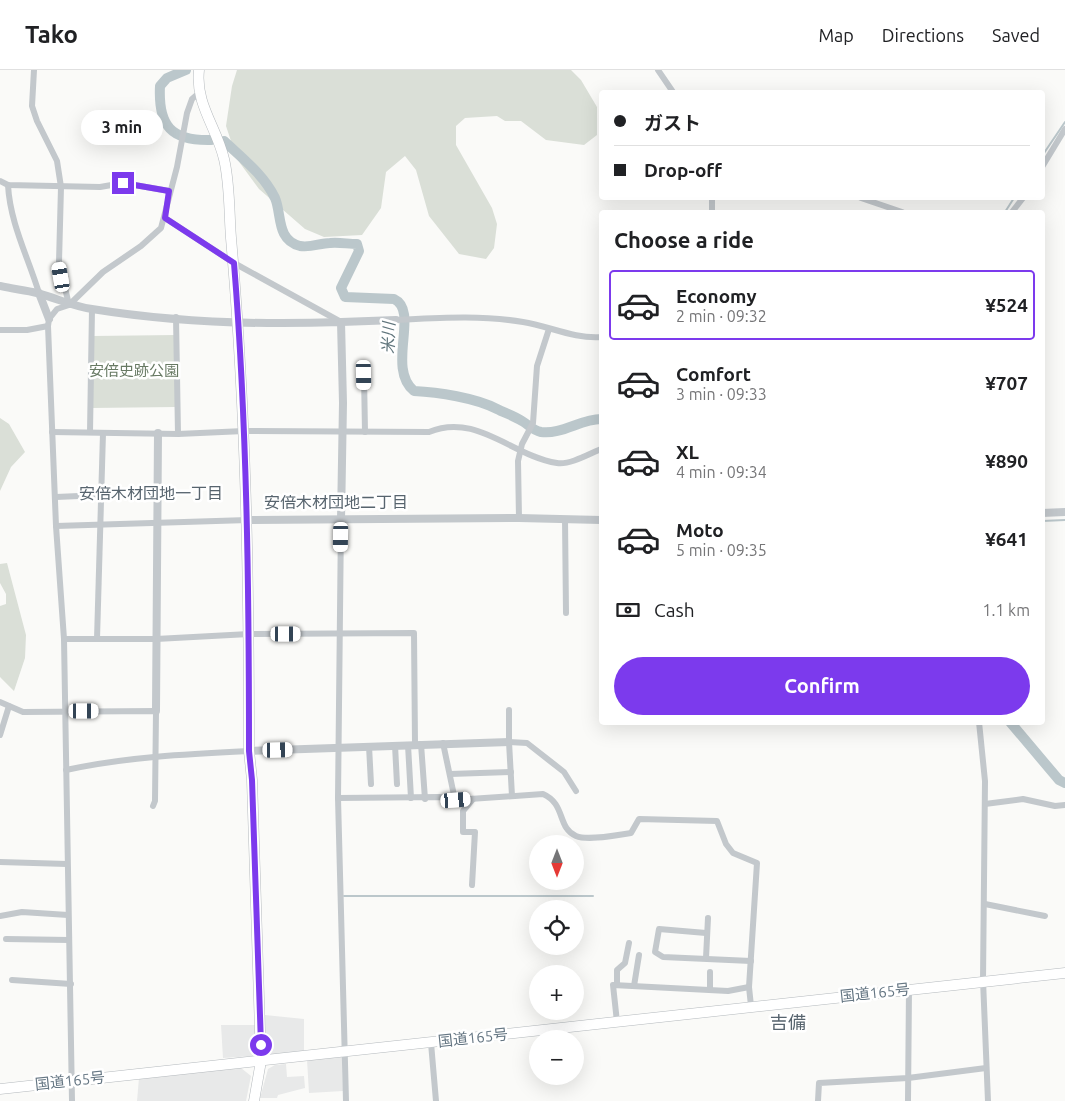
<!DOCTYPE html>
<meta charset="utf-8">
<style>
:root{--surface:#fff;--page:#f2f2f2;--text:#202124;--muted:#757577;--line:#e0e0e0;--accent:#7c3aed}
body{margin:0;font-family:Ubuntu,"Noto Sans JP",sans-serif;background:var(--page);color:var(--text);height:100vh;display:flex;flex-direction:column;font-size:19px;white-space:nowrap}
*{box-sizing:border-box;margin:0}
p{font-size:16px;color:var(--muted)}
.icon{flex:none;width:28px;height:28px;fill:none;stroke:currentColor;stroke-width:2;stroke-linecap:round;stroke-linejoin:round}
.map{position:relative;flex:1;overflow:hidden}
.side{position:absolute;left:599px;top:140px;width:446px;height:515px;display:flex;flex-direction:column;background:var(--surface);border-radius:5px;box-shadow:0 5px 20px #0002}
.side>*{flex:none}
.top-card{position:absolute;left:599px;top:20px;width:446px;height:110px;border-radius:5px;box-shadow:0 5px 20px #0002;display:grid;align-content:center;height:110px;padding:0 15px;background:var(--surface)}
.needle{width:32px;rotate:180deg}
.controls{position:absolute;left:529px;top:765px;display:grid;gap:10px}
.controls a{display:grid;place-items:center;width:55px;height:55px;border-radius:50%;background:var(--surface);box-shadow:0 5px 20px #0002;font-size:25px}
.end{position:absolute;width:22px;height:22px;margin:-11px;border:6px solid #7c3aed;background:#fff;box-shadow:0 0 0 2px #fff}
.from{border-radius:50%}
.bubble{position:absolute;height:35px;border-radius:18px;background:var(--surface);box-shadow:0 5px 20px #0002;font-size:16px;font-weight:700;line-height:35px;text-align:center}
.car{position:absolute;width:15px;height:30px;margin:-15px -8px;border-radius:6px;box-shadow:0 0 4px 1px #0007;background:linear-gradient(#fff 24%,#345 0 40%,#fff 0 76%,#345 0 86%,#fff 0)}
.top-card b{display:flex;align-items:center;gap:18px;height:48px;font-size:19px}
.top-card b+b{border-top:1px solid var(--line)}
.top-card i{width:12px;height:12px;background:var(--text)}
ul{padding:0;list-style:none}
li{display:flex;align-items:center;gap:15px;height:70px;margin:0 10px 8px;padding:0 5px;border:2px solid transparent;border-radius:5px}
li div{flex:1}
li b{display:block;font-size:19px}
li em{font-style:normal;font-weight:700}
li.current{border-color:var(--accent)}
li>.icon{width:45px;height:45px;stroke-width:1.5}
h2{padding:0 15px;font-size:22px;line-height:60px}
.pay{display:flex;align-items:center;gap:12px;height:55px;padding:0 15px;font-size:19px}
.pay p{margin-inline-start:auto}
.cta{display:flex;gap:10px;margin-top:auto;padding:10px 15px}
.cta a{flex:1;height:58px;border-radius:30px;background:var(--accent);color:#fff;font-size:20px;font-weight:700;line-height:58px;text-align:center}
header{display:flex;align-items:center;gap:30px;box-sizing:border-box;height:70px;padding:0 25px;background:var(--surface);border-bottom:1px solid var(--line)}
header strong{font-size:24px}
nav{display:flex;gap:28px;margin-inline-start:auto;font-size:18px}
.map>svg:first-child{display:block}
</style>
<header>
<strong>Tako</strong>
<nav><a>Map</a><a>Directions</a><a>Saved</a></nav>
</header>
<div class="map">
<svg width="1065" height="1031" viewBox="0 0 1065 1031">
<rect width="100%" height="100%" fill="#fafaf8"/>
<g fill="#e8e9e9">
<path d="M265,945L304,949V982L273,986L267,982Z"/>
<path d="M221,955H255L256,980L253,986L223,988Z"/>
<path d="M342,987L343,1021L309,1023L307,990Z"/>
<path d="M286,994L287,1007L304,1006L305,1018L278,1025L277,1028H260L268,999L275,995Z"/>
<path d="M241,998L251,1006L246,1031H137L139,1008Z"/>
</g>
<g fill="#dadfd7">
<path d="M237,0H571L581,10L597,37V65L584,75L546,70L521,51H505L497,46L465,48L456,56V75L492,138L497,154L494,178L486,189L459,184L429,146L416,100L405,86L386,102L381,138L362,165L324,167L305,159L259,119L237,89L226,56L232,16Z"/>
<path d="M175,265V337L92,338L93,266Z"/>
<path d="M0,348L9,354L25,382L11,397L0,421Z"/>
<path d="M7,493L26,565L25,588L14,621L0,607V536L6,534V524L0,513V494Z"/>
</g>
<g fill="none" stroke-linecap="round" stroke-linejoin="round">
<g stroke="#bbc7cb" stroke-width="2">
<path d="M1042,86L1065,52"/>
<path d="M1005,142L1014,128"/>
<path d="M1042,451L1065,450"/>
<path d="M344,826H593"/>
</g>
<g stroke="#bbc7cb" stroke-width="10">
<path d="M186,0L167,8L160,16C158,56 171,71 211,70"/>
<path d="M224,71C242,88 264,105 275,128C282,144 276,170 300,176C311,178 320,173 330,173C339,172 348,174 357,174L359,181L341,218L345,227L394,229C420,241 386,298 414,321C438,322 476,328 497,339C505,343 514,346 522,351C529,355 532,360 541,362C561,365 581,349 601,349"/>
<path d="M1010,652L1059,710L1065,713"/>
</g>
<defs>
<path id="primary" d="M199,0C195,34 217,58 224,89C230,114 229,143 231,168C246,339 249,509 249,681L252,710L261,991"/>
<g id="trunk">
<path d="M0,1019L1065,903"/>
<path d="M254,1031L261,991"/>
</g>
</defs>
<use href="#primary" stroke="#b5babe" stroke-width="11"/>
<use href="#trunk" stroke="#b4b9bd" stroke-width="11"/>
<g stroke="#c3c8cc" stroke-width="6">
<path d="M34,0L32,36L37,51L57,91L61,117L59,192L69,235"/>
<path d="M658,0L673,22"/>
<path d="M1042,97L1065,59"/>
<path d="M0,111L8,115L100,117L123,113L169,121"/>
<path d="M8,115C10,153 28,187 39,223"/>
<path d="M712,128V142"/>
<path d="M861,128L902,142"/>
<path d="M1012,142L1023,128"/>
<path d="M165,148L234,193L341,252"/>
<path d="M176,247L178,364"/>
<path d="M396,250C438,248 482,245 523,252C549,256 574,269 601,267"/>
<path d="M0,260H27L48,256"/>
<path d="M364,305L365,362"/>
<path d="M52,362L178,364L244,361L429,362C476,342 512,386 557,393C570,395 589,384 601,379"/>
<path d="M90,362L92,239"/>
<path d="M56,427L102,425"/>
<path d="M519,448L518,391L522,374L533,353L537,296L549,259"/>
<path d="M565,449L566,543"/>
<path d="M341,450L338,728L346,1031"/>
<path d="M56,456L248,450"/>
<path d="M64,569H156L249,564L414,563L415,674"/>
<path d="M97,569L103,363"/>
<path d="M0,632L23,642L156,641L155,731L153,736"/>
<path d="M509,640V672L527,673L564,702L576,721"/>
<path d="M979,652L985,711L983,910L988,1031"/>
<path d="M0,665L9,636"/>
<path d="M509,672L512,726"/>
<path d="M443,673L455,730"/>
<path d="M421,674L425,729"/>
<path d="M395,675L397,714"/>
<path d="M408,675L411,728"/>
<path d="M369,676L371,714"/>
<path d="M66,700C126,687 187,684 249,681"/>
<path d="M450,704L511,702"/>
<path d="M338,728L439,727L455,730L543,724C566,734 557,758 576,766C588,771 617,765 631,763L639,749L717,751L726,774L733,783L757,793L749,917L751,936"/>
<path d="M985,734L1023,729L1055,736L1065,735"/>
<path d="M0,792L67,794"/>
<path d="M472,815L475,762H463V741L473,729"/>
<path d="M985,834L1045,846"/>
<path d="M0,846L22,842L68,845"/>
<path d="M706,863L659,859L655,882L663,887L751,891"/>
<path d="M6,869L69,870"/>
<path d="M706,888L708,848"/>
<path d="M710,902V920"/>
<path d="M12,910L71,914"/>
<path d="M617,915V900L625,893L629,873"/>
<path d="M634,916L639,885"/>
<path d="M617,952L613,915L728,921L749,917"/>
<path d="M431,973L436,1031"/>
<path d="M72,1031L64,569L56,456L48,256L49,249L57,239L69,235L103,202L141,176L161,158L177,97L187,43L192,29L199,23"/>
<path d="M818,1031L819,1013L908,1008L986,998"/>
<path d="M908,1031L909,919"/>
</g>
<g stroke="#c3c8cc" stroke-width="8">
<path d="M0,216C12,219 25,220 37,223C56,228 72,236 92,239C172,252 260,255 341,252L343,333L341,450"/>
<path d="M39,223L49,249"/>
<path d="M341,252L396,250"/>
<path d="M1042,443L1065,442"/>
<path d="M248,450L519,448L601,450"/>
<path d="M156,641L158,363"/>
<path d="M249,681L509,672"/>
</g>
<use href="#primary" stroke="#fff" stroke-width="10"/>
<use href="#trunk" stroke="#fff" stroke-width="10"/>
</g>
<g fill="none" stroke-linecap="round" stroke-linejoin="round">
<path stroke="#7c3aed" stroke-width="6" d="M123,113L169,121L165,148L234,193C247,355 249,518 249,681L252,710L261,975"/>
</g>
<g text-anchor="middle" stroke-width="5" stroke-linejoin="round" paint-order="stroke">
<g font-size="15" fill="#687a64" stroke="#fff">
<text x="134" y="306">安倍史跡公園</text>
</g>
<g font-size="15" fill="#657683" stroke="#fff">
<text transform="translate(875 923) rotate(-6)" y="5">国道165号</text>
<text transform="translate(473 968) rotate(-6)" y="5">国道165号</text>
<text transform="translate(70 1011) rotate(-6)" y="5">国道165号</text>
</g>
<g font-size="16" font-style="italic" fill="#60757c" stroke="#fff">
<text transform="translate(388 268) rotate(-88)" y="6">米川</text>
</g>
<g font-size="16" fill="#57646e" stroke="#fff">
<text x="151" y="429">安倍木材団地一丁目</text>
<text x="336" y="438">安倍木材団地二丁目</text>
</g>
<g font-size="18" fill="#57646e" stroke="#fff">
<text x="788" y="959">吉備</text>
</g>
</g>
</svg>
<div class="controls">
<a><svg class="needle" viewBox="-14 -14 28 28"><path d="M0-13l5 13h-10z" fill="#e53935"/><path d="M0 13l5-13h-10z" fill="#757577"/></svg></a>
<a><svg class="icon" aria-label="locate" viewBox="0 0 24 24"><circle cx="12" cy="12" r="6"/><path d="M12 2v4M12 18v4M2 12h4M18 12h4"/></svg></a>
<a>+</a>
<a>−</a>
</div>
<i class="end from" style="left:261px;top:975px"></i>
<i class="end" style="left:123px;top:113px"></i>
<div class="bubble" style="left:81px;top:40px;width:82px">3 min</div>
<i class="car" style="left:61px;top:207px;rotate:350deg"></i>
<i class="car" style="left:364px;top:305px;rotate:179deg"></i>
<i class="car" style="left:341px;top:467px;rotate:181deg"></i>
<i class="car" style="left:286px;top:564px;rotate:90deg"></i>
<i class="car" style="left:84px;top:641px;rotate:90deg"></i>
<i class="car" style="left:278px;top:680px;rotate:89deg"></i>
<i class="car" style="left:456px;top:730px;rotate:86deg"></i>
<div class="top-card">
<b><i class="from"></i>ガスト</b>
<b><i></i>Drop-off</b>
</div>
<section class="side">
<h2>Choose a ride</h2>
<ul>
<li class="current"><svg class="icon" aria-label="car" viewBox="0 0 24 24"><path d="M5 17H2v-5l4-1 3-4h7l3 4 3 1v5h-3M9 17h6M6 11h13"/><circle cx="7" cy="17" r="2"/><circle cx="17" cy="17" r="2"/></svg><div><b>Economy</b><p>2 min · 09:32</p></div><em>¥524</em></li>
<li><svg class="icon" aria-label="car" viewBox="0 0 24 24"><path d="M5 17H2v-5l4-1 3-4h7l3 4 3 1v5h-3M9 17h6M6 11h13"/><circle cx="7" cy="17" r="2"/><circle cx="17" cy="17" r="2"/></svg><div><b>Comfort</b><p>3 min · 09:33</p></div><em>¥707</em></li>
<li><svg class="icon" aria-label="car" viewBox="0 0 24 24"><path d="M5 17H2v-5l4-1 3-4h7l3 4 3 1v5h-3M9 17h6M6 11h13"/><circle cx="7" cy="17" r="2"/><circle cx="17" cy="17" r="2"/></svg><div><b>XL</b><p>4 min · 09:34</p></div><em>¥890</em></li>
<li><svg class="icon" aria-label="car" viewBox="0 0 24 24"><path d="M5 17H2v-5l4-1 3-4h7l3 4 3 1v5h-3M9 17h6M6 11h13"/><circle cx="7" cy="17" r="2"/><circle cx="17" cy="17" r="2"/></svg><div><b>Moto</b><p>5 min · 09:35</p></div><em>¥641</em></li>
</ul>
<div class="pay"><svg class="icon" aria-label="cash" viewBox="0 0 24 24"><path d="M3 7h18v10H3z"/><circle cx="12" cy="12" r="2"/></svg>Cash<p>1.1 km</p></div>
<div class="cta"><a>Confirm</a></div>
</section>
</div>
